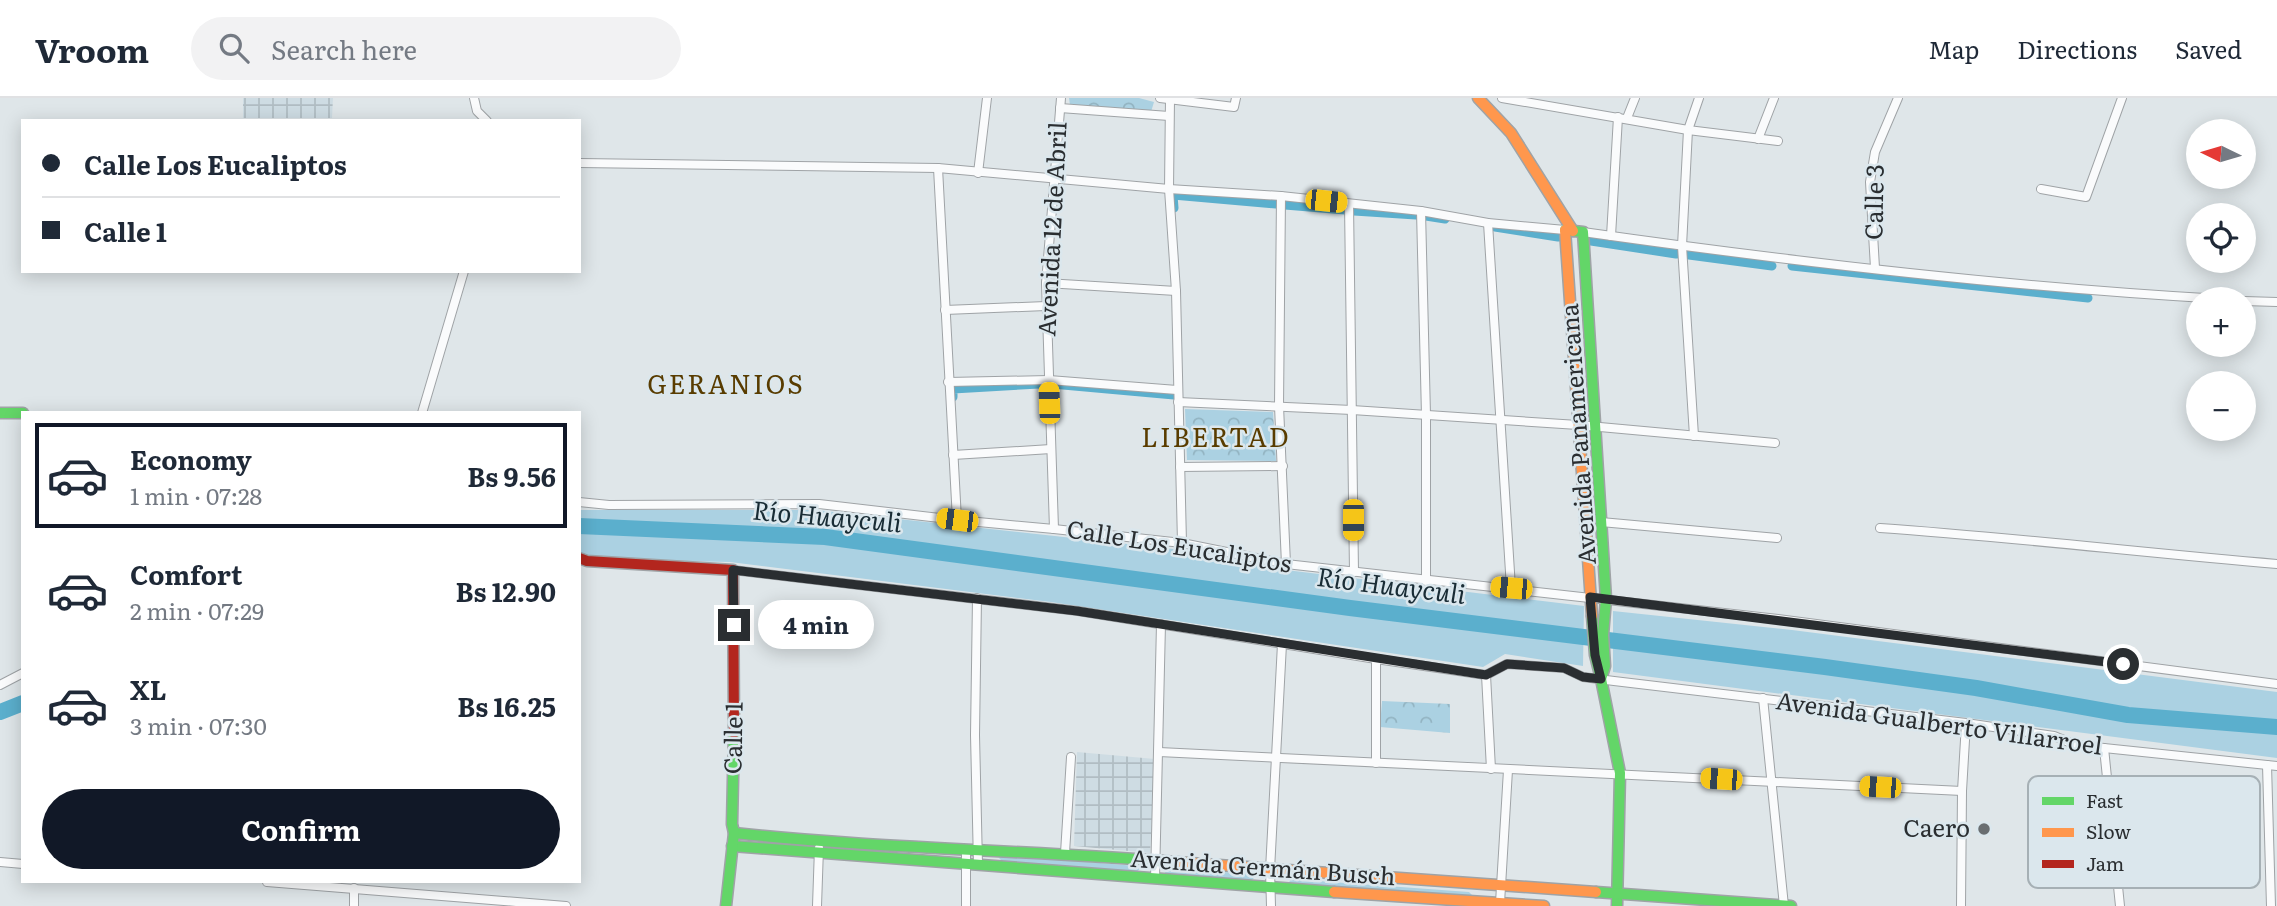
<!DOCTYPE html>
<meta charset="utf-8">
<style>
:root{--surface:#fff;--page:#f2f2f3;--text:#1f2937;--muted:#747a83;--line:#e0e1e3;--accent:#111827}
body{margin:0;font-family:Literata,serif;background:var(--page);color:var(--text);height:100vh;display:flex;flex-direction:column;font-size:26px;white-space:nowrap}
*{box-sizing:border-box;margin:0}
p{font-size:23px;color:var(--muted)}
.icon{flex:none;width:38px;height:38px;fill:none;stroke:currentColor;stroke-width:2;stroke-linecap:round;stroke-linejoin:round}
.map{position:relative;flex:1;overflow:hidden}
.details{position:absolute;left:21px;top:313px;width:560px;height:472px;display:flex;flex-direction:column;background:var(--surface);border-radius:0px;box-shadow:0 4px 18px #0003}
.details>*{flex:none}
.guide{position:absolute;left:21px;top:21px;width:560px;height:154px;border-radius:0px;box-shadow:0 4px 18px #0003;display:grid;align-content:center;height:154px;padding:0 21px;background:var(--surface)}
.needle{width:46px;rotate:275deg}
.buttons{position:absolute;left:2186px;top:21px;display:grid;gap:14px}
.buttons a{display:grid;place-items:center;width:70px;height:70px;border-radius:50%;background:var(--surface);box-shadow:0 4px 18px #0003;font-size:35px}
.end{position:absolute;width:32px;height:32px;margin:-16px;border:9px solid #2a2e31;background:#fff;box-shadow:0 0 0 4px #fff}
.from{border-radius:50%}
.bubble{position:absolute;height:49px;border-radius:24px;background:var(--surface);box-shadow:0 4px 18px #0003;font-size:23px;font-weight:700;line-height:49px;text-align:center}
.car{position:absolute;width:21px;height:42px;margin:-21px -10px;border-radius:9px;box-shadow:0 0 5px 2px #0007;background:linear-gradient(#f5c518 24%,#345 0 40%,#f5c518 0 76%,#345 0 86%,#f5c518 0)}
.guide b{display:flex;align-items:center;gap:24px;height:66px;font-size:26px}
.guide b+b{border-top:2px solid var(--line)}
.guide i{width:18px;height:18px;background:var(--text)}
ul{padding:12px 0 0;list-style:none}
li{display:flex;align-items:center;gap:21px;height:105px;margin:0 14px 10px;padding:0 7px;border:4px solid transparent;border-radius:0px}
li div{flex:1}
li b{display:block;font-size:26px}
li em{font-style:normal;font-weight:700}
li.on{border-color:var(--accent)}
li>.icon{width:63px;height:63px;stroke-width:1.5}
.primary-button{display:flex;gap:14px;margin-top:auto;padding:14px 21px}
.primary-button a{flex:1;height:80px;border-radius:42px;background:var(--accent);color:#fff;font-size:28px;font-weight:700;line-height:80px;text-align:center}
header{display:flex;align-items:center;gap:42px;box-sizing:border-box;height:98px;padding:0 35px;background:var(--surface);border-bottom:2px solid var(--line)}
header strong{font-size:33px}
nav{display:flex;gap:38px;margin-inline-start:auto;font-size:24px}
.search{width:490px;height:63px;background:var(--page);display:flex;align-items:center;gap:18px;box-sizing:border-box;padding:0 24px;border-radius:38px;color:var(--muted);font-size:26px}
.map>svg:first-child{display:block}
</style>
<header>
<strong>Vroom</strong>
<div class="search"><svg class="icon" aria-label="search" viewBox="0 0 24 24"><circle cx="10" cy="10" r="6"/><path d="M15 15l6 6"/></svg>Search here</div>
<nav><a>Map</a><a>Directions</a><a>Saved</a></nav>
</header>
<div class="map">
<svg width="2277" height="808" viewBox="0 0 2277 808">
<defs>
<pattern id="industrial-grid" width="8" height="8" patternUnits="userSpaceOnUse" patternTransform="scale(1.75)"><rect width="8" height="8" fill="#cedce3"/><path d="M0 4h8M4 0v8" fill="none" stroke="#b1bdc3"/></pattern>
<pattern id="park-crowns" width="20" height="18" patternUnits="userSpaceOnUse" patternTransform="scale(1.75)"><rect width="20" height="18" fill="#abd1e2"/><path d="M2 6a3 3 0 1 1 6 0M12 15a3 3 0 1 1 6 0" fill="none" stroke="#93b4c2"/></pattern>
</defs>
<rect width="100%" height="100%" fill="#dfe6e9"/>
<g fill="url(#industrial-grid)">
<path d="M243,0H333L332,20H243Z"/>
<path d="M1077,654L1155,661L1150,755L1074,748Z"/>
</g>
<g fill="#abd1e2">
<path d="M579,412H816L1182,452L1231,464L1286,472L1584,508L1583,568L1505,556L1483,569L1051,504L730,464L582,461L579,459Z"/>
<path d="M1613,513L1792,532L2277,594V660L1613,574Z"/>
<path d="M1003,757L1136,768L1140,771L1135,775L1003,764L999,760Z"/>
<path d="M1168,770L1250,776L1254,780L1250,783L1167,777L1164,773Z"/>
<path d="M1291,781L1469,794L1473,798L1288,786Z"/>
</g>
<g fill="url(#park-crowns)">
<path d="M1069,0H1139L1154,4L1151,14L1070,7Z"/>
<path d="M1185,311L1273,314L1276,363L1187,362Z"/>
<path d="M1382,603L1450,606V635L1380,629Z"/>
</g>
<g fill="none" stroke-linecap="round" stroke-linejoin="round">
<g stroke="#5bafcd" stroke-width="9">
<path d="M1285,107L1345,112"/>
<path d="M1174,110L1173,97L1276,106"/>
<path d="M1354,113L1416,117"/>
<path d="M1426,118L1445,121"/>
<path d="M1495,129L1558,139"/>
<path d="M1591,143L1676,156"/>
<path d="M1689,157L1772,168"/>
<path d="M1792,168L2088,200"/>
<path d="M1052,286L1174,297"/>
<path d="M953,299V291L1039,286"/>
</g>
<g stroke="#5bafcd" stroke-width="16">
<path d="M579,428L825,439L1350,510L1825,569L1976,590L2128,617L2277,629"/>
<path d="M0,614L23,605"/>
</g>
<defs>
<g id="street">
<path d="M474,0L477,13L487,23"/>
<path d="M1160,0L1234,9L1236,0"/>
<path d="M1502,0L1688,32L1778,43"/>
<path d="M1170,1L1169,91L1176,193L1182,445"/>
<path d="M1060,10L1169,18"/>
<path d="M1627,20L1635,0"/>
<path d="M1758,41L1774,0"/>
<path d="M579,65L938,70L1169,91L1281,98L1421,113L1488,125L1565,132"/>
<path d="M938,70L957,422"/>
<path d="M978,75L987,0"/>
<path d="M2041,91L2086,99L2122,0"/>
<path d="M1281,98L1279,308L1286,466"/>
<path d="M1349,106L1354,474"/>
<path d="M1421,113L1426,317V483"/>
<path d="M1488,125L1511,490"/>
<path d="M1583,134C1794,164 2008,189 2221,201"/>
<path d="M1611,138L1618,19"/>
<path d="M1875,170L1870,84L1875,54L1898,0"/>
<path d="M1046,185L1176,193"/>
<path d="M2244,203L2277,204"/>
<path d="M945,212L1046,208"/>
<path d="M948,284L1049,282L1177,292"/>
<path d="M1178,304L1352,312L1578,327L1775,345"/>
<path d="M422,315L464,173"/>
<path d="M1694,338L1682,148L1688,32L1699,0"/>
<path d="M953,357L1051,351"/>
<path d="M1180,369L1283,368"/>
<path d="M579,404L609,407L819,406L957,422L1054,431L1182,445L1286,466L1778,521L2277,586"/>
<path d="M1601,424L1777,440"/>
<path d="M1880,430C2012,439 2144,455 2277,466"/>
<path d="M1054,431L1046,185L1061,0"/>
<path d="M733,472L1078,513L1376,561L1486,577L1507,566L1564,570L1583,579L1614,583L1966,625L2054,638L2076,647L2104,650L2277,668"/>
<path d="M977,500L975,637L978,766"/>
<path d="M1376,561V665"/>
<path d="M1486,577L1491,671"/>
<path d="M0,587L23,575"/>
<path d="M1763,600L1784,808"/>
<path d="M2104,650L2120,808"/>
<path d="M1159,654L1962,693"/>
<path d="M2267,667L2271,808"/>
<path d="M966,751V808"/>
<path d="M1065,755L1071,659"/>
<path d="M0,764L23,766"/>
<path d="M1155,781L1161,526"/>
<path d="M267,784L566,808"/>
<path d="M354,790V808"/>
<path d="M1500,805L1508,672"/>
<path d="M817,808L819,750"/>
<path d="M1271,808L1270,772L1282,546"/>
<path d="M1961,808L1962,693L1966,625"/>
</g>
<g id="fast">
<path d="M1565,132L1583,134L1606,501L1603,537L1605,568L1601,581L1595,557L1592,518"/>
<path d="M0,315H23"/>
<path d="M1601,581L1620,675L1617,808"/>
<path d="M734,735C881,751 1029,752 1176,764"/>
<path d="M732,748L1334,794"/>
<path d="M1596,794L1791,808"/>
<path d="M726,808L734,735L732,726L734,635"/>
</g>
<g id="slow">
<path d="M1478,0L1511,35L1573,133"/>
<path d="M1565,132L1592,518"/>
<path d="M1176,764L1596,794"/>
<path d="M1334,794L1544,808"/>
</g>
<path id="jam" d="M579,460L587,463L733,472L734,635"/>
</defs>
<use href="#street" stroke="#9fa3a6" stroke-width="10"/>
<use href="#fast" stroke="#9fa3a6" stroke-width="13"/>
<use href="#slow" stroke="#9fa3a6" stroke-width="13"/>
<use href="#jam" stroke="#9fa3a6" stroke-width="13"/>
<use href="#street" stroke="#fafbfc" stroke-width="8"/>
<use href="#fast" stroke="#63d668" stroke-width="10"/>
<use href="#slow" stroke="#ff974d" stroke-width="10"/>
<use href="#jam" stroke="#b3261e" stroke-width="10"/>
</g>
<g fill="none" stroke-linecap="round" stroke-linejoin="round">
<path stroke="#2a2e31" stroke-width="9" d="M734,527L733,472L1077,513L1486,577L1507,566L1564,570L1583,579L1601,581L1595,557L1590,499L2123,566"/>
</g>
<circle fill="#696e71" stroke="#dbe7ed" stroke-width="2.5" cx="1984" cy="731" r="7"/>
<g text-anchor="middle" stroke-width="5" stroke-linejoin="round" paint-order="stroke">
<g font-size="24" fill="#2a2e31" stroke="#dbe7ed">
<text transform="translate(1875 104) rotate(-89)" y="8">Calle 3</text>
<text transform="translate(1053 131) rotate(-87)" y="8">Avenida 12 de Abril</text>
<text transform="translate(1579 336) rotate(-94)" y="8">Avenida Panamericana</text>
<text transform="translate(1179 449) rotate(9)" y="8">Calle Los Eucaliptos</text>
<text transform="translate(1939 626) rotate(8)" y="8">Avenida Gualberto Villarroel</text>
<text transform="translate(734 640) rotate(-89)" y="8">Calle 1</text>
<text transform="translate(1263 770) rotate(4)" y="8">Avenida Germán Busch</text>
</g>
<g font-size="24" fill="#2a2e31" stroke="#dbe7ed" text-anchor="end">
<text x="1970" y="739">Caero</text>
</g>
<g font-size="26" letter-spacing="2" fill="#593c00" stroke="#dbe7ed">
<text x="726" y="296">GERANIOS</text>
<text x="1216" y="349">LIBERTAD</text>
</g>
<g font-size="26" font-style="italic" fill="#192c35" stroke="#dbe7ed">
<text transform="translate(827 419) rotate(5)" y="9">Río Huayculi</text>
<text transform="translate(1391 488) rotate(7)" y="9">Río Huayculi</text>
</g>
</g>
<rect x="2028" y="678" width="232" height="112" rx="10" fill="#dbe7ed" stroke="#a6b0b5" stroke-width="2"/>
<rect x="2042" y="699" width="32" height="8" fill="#63d668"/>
<rect x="2042" y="730" width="32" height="9" fill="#ff974d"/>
<rect x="2042" y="762" width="32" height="8" fill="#b3261e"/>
<g font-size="19" fill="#2a2e31">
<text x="2086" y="710">Fast</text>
<text x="2086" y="741">Slow</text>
<text x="2086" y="773">Jam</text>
</g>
</svg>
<div class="buttons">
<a><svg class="needle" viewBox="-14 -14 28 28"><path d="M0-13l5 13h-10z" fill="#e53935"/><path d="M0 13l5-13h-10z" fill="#747a83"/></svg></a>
<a><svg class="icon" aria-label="locate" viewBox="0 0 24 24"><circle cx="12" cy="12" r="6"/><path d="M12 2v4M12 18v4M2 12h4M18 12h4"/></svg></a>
<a>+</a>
<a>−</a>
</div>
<i class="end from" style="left:2123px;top:566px"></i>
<i class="end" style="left:734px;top:527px"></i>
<div class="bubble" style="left:758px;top:502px;width:116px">4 min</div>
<i class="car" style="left:1326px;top:103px;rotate:96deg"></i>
<i class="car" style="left:1049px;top:305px;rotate:358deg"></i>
<i class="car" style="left:957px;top:422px;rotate:277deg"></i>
<i class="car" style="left:1353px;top:422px;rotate:180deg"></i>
<i class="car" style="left:1511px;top:490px;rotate:275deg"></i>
<i class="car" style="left:1721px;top:681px;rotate:274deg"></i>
<i class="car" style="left:1880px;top:689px;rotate:273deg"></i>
<div class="guide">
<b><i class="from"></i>Calle Los Eucaliptos</b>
<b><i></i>Calle 1</b>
</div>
<section class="details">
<ul>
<li class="on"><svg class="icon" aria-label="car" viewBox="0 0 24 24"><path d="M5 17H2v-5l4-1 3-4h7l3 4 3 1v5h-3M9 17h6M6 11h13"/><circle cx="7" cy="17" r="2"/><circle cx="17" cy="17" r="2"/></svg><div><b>Economy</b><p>1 min · 07:28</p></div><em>Bs 9.56</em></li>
<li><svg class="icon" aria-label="car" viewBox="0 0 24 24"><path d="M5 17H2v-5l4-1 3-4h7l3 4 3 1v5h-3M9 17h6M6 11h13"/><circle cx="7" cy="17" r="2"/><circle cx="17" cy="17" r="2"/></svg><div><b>Comfort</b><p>2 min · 07:29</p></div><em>Bs 12.90</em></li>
<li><svg class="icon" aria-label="car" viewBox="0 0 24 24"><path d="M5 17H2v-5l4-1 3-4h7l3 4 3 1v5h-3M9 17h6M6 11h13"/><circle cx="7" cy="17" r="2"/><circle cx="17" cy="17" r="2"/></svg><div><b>XL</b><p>3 min · 07:30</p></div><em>Bs 16.25</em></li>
</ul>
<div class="primary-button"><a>Confirm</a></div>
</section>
</div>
